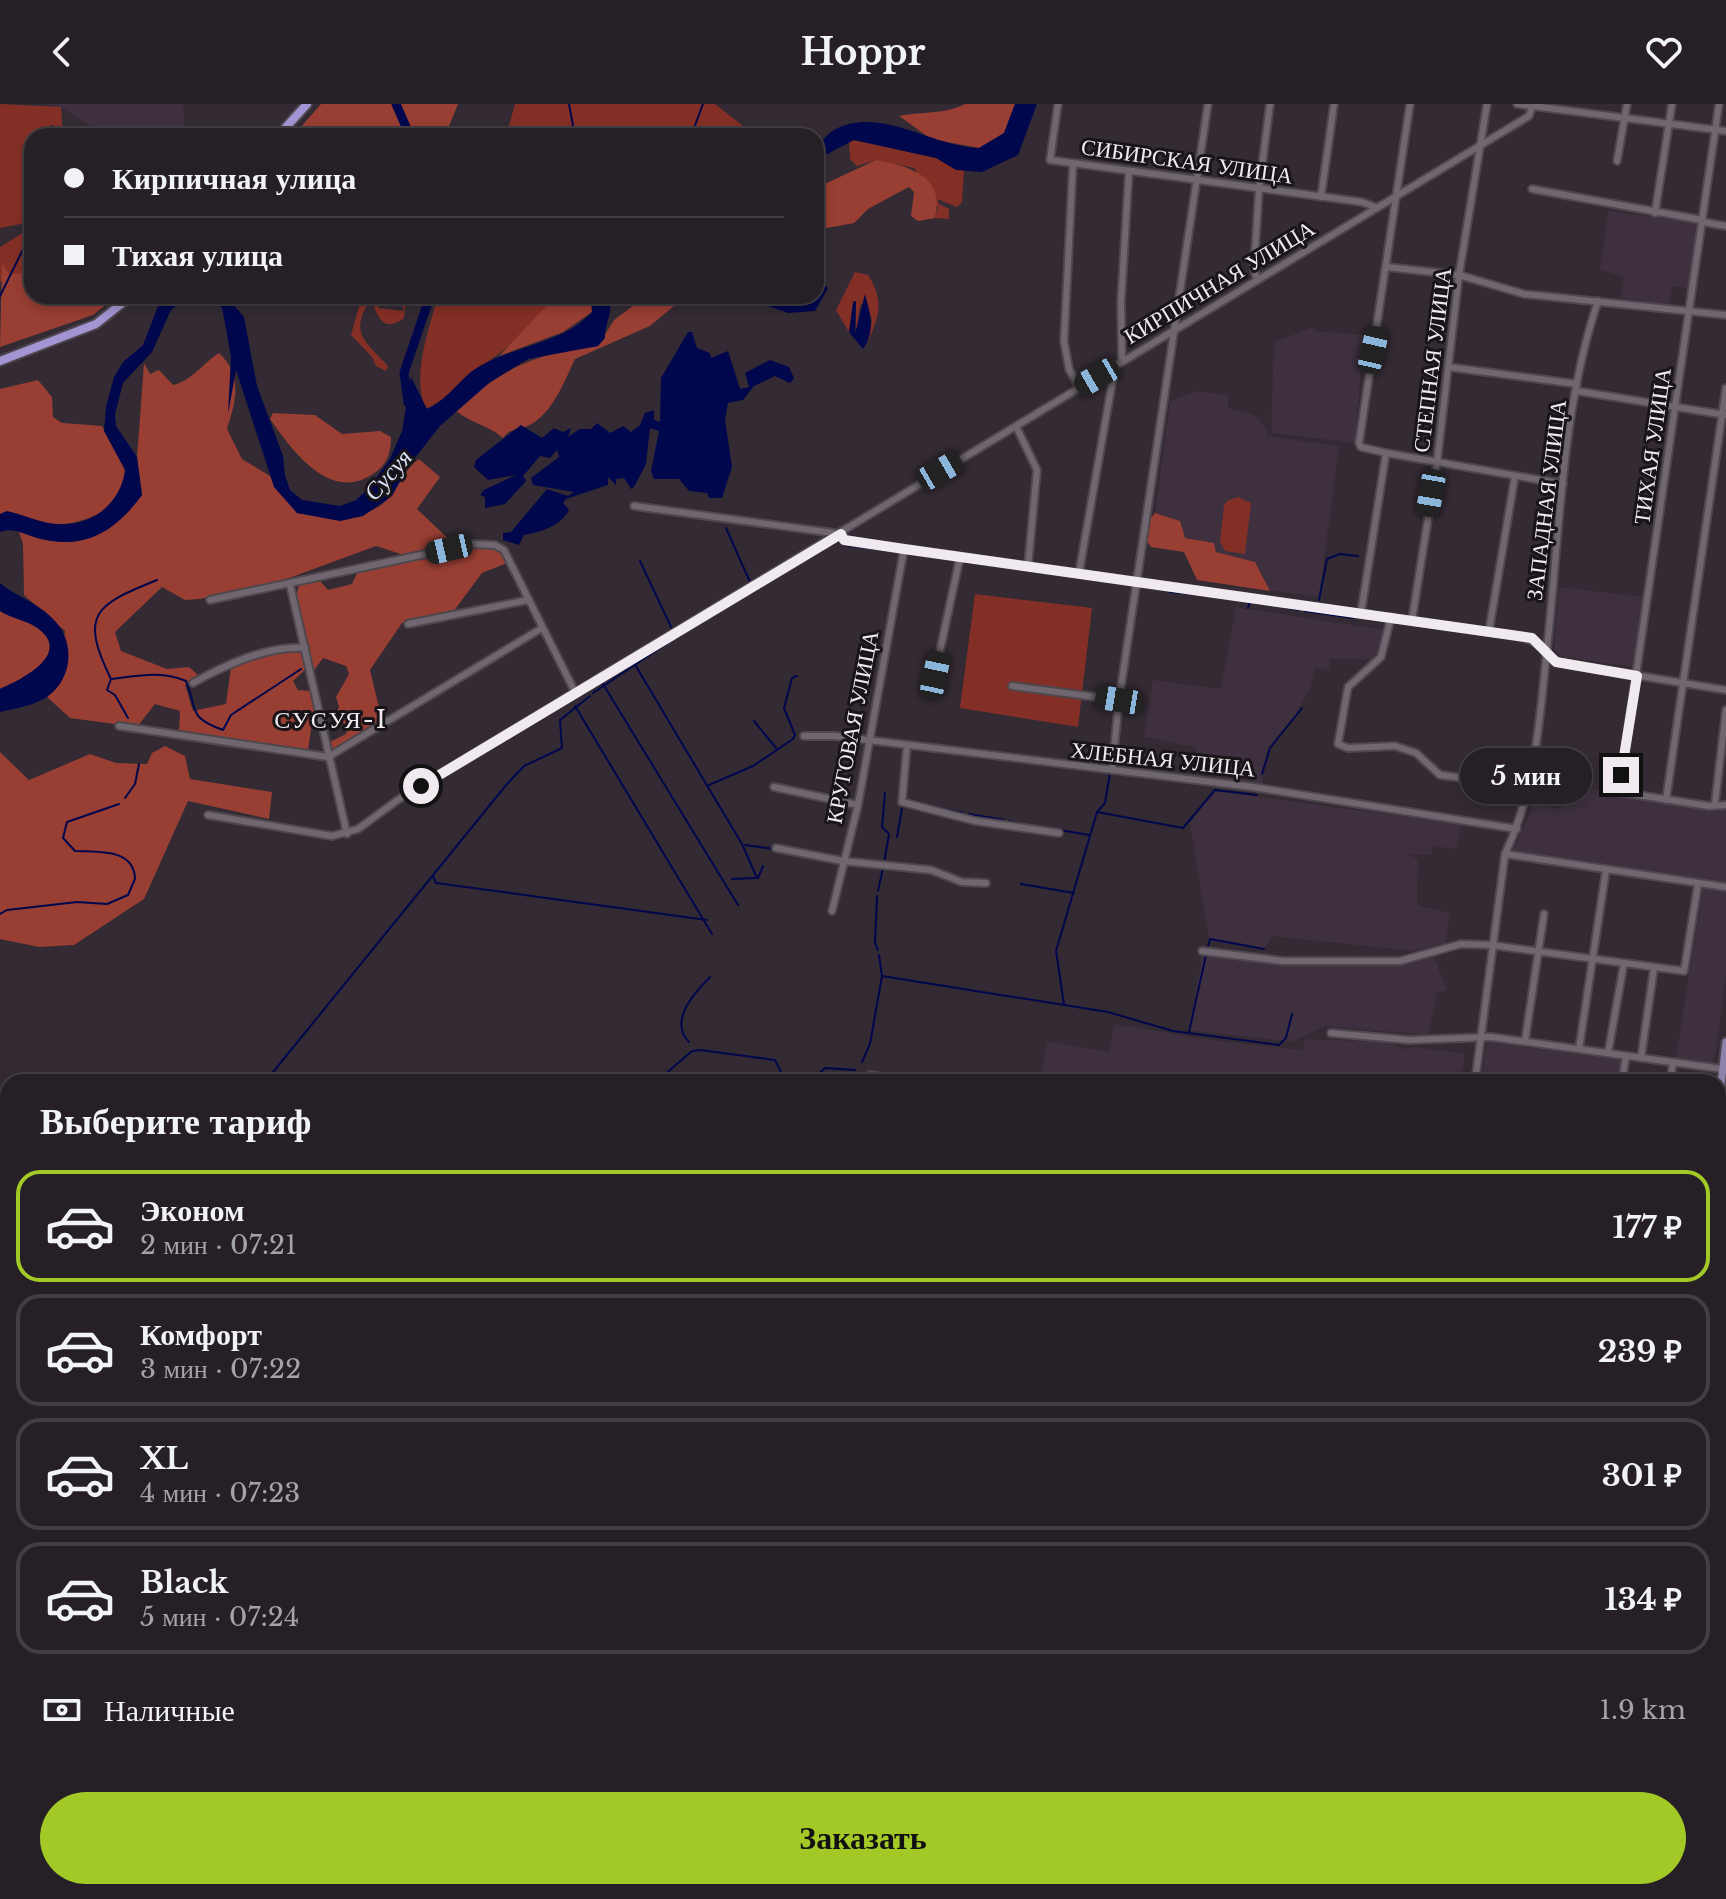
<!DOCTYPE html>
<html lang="ru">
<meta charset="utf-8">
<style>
:root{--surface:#262026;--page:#2e282e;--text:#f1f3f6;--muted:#a4a3a7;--line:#423e43;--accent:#a3c927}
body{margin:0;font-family:"Libre Baskerville",serif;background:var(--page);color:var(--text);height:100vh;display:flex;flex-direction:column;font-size:30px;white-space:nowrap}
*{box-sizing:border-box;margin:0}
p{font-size:26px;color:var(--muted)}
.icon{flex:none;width:44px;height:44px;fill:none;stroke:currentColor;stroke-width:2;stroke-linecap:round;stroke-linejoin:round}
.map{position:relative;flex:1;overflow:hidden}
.side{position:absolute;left:0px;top:970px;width:1726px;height:826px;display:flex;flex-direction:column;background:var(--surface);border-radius:24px 24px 0 0;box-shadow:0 4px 12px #0003,0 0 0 2px var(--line)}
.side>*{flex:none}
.top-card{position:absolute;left:24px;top:24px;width:800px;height:176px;border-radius:24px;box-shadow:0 4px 12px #0003,0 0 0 2px var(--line);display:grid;align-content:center;height:176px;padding:0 40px;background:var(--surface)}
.end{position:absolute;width:36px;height:36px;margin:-18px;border:10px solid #f0eaf0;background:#111;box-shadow:0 0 0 4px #111}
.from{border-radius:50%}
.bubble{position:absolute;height:56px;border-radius:28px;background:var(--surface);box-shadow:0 4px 12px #0003,0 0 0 2px var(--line);font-size:26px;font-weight:800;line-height:56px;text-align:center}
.car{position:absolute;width:24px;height:48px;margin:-24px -12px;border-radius:10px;box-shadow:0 0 6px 2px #0007;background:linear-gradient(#222 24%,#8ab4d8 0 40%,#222 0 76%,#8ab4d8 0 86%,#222 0)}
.top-card b{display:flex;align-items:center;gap:28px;height:76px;font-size:30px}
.top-card b+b{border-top:2px solid var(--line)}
.top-card i{width:20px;height:20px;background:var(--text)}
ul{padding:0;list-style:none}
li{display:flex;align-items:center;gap:24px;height:112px;margin:0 16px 12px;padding:0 24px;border:4px solid var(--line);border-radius:24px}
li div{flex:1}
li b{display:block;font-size:30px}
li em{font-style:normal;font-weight:800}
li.active{border-color:var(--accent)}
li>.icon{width:72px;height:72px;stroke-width:1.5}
h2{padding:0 40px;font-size:36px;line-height:96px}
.pay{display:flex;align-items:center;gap:20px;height:88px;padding:0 40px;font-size:30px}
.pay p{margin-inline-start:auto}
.cta{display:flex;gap:16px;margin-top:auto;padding:16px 40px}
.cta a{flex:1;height:92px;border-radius:48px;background:var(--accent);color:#111;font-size:32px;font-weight:800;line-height:92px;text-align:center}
header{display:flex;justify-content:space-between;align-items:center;height:104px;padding:0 40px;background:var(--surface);font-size:36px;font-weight:800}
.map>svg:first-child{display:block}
</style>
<header><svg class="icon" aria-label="back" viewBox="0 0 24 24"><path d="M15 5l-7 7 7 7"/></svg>Hoppr<svg class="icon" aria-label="heart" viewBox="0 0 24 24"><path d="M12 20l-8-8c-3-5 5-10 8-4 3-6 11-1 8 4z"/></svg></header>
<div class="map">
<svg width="1726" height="1795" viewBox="0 0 1726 1795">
<rect width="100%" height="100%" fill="#332a33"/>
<g fill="#3e303e">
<path d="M43,0H183L185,32H88L89,21L61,3Z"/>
<path d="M1608,107L1697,119L1688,184L1672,182L1669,201L1621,194L1624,173L1600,166Z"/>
<path d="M1314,223L1315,227L1364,231L1355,339L1271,329L1274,238Z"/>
<path d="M1198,287L1229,291L1228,304L1254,311L1267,325V332L1339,342L1319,493L1197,476L1200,449L1151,443L1170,297Z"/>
<path d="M1559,483L1643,493L1634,563L1564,553L1554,545Z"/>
<path d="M1236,503L1384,526L1375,555H1330L1329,565L1315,564L1311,583L1296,610L1267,644L1262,679L1194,669L1196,643L1144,633L1153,576L1221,585Z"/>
<path d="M1565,679L1618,691L1726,706V779L1513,746L1534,701L1561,705Z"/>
<path d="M1213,687L1461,720L1456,745L1433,742L1431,751L1408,750L1418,755L1417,801L1450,809L1446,839L1413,847L1272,832L1263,846L1209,835L1190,719Z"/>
<path d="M1703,783L1726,786V870L1714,959L1676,954Z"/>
<path d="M1203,850L1396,860L1434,853L1447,886L1437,889L1428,931L1325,922L1292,938L1189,926Z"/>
<path d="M1114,920L1211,936L1303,946L1304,935L1386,938L1405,945L1416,943L1465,950L1461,978H1040L1047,937L1109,948Z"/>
<path d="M1487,938L1621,956L1617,978H1481Z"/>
<path d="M614,1788H734L724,1795H612Z"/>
<path d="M1197,1788H1456L1455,1795H1196Z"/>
</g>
<g fill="#842f25">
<path d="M0,0L61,3L63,32H32V169L16,170L0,178V143L21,130L31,118L0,124Z"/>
<path d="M515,0H715L756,32H506Z"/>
<path d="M853,36L936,54L964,66L962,98L957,103L937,95L939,100L949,105V115L935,114L938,103L914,64L876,56L857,62L850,55L849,38Z"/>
<path d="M855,168L868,171C884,196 880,211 868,237L872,216L866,196L860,202L856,229V198L849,228L836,206Z"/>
<path d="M362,192H380L378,204L404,207L400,192L406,198L404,214C382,230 377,211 371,194C350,229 362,234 388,262L386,267L376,262L372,253L351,231Z"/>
<path d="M438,192H556C538,225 499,249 470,271C454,283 445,296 426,305C411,273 429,225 438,192Z"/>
<path d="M1238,393L1251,399L1245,450L1225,447L1220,437L1224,402L1227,397Z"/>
<path d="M975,490L1092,504L1078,623L960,604Z"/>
<path d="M730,1788H1086L1102,1795H729Z"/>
</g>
<g fill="#983e33">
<path d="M321,0H458L445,32H293Z"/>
<path d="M965,0H1015L1004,29L979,44L931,35L899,12C923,7 943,11 965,0Z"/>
<path d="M876,56C910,62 946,73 935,114L918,117L911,112L914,88L909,83L868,105L854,119L816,126V84Z"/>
<path d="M2,160L9,170L32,169V192H117L93,211L0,243Z"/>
<path d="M556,192H591L592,208L563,228L499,252Z"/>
<path d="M646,192H686L650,222L575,255C564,278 551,314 525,323C515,327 510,324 503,334C488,321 471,319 456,307C503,263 534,250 598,242L614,216Z"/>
<path d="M219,249C243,271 236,297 227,325L242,355L270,372L297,409C329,414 370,420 392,390C402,377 405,365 419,355L440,373L417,405L455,441L410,453L376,442L281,477L200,495L185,496L162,483L115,528L121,547L167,565L189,563L198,571L185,581L193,607L226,600L231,563L277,548H302L306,565L293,577L298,586L311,587L315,599L308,646L179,628L180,607L155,600L137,623L70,614L47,593L57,582L65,527L24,491L23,440L19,428C82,450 98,434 142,391L137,353L144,259L150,270L159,266L173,281C193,276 202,260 219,249Z"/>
<path d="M38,276L52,293L53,313L62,319L102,322C109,336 124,350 125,366C128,400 90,419 61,420C42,421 20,411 0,410V285Z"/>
<path d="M273,309L315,311L342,330L380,327L391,333C391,349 387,361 373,370C329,399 292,346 270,315Z"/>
<path d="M1155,409L1180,417L1185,434L1214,439L1216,448L1255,458L1270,487L1197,476L1184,448L1151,443L1146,436L1149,416Z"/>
<path d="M494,443L500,446L507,459L482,469L453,508L402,519L370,566L382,616L336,648L328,639L346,630L347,623L336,611L339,603L336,593L349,570L346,562L323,554L312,569L296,494L299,481L320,477L328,486L352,480L357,469L474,444Z"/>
<path d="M0,507C11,514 25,516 36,523C75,550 21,576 0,585Z"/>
<path d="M165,642L185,652L190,675L272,688L269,715L188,697L144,795L74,841L39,843L0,835V648L29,676L90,650L116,659L147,660L152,649Z"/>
</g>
<g fill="#01074d">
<path d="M1015,0H1037L1018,51L982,68L956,66L936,54L854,36L816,56V43C822,38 828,29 834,26C880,1 932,43 979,44L1004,29Z"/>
<path d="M816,148L826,150L821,166L823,173L818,175L828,184L815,207L788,209L768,202L778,192H816Z"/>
<path d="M865,190C870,210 876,226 863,245L849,228L853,198L856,197L855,230Z"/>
<path d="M162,192H226L244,213L257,282L283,352L285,371L290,386L302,396L340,402L356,396L368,385L390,355L402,327L411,273L427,305C451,294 460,273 480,262C515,242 566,238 592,208L591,192H607C616,205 604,219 605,234L598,242L528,255L489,279L440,322L407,364L392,392L363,412L340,417L297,409L274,383L236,266L228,310L231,253L222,203L190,195L180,198L171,206L152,248L123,279L115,310L116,322L137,353L142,391C115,428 84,447 37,434C24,430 14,423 0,428V410L7,407C20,410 32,415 44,418C83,428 120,405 125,366L104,327L106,303L114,273L123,258L143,241Z"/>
<path d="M688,228H692L697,244L710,249L711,254L728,247L740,285L749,283L745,269L770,256L789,263L794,274L790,279L775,272L754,282L743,296L728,299L725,316L732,363L722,394H709L707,389L689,387L679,375H654L651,367L659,327L650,324L646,360L634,383L631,385L624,374L616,375V381L608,373V381L566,395L563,399L569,406C560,423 540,428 524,431L519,441L503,436V429L511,428L547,385L568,392L574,388L533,381L531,374L559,353L557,346L550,354L540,352L523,372L526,377L505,400L485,404V393L480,391L484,386L516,371L488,376L474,363L476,356L521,321L542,334L554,324L563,328L571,324L568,333L580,325H591L597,319L610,329L623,322L631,328L640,321L645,309L654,306V316L660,318L661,274Z"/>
<path d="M0,479C15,492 36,498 51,513C75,534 75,573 47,593C35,601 14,605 0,608V585C21,576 75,549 36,523C25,516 11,514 0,507Z"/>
</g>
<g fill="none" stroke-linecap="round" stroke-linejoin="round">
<g stroke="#01074d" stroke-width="2">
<path d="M569,0L575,32"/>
<path d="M52,22L53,32"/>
<path d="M691,32L703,0"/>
<path d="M0,192L32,127"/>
<path d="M1021,323L1030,317"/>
<path d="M981,347L1014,328"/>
<path d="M949,366L975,351"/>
<path d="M726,424L750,478"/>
<path d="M849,428L932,376"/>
<path d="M845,441L899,448"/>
<path d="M640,457L672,525"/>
<path d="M753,487L832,439"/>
<path d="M1170,488L1209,491"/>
<path d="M1319,496L1327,455L1340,450L1358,452"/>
<path d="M1271,500L1298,506"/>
<path d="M725,504L750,488"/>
<path d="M1248,504L1250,497L1256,498"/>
<path d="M1305,507L1353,514"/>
<path d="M674,535L720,507"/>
<path d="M634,559L742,740L757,774"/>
<path d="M111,575C79,510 95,501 157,476"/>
<path d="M603,580L738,801"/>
<path d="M593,589L669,538"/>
<path d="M575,602L712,830"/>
<path d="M128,614L115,591L107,586L111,575C137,572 162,566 186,577C198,606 187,613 223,626L231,611L301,565"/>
<path d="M754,617L776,644"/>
<path d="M1262,670L1270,644L1302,604"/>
<path d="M709,681L753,662L793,635L795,631L784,604L792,574L797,572"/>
<path d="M125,694L135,680L139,660"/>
<path d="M913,698L963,709"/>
<path d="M1097,708L1105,699L1110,669"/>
<path d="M969,710L1004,716"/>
<path d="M1009,717L1021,720"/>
<path d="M1048,724L1089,731"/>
<path d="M897,733L902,704"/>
<path d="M745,741L774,745"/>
<path d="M884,759L889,730L882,723L885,689"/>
<path d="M433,772L436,779L707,816"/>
<path d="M758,774L763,762"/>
<path d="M732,775L755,774"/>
<path d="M1021,780L1074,789"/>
<path d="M878,787L883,764"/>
<path d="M877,792L875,839L878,846"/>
<path d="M0,810L7,806L77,798L107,800L128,791L135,775C134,744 98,748 75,747L63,734L67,718L119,700"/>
<path d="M1208,843L1210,835L1264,845"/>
<path d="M879,851L882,872"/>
<path d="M1064,900L1056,847L1097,708L1183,724L1215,686L1257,691"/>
<path d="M1189,928L1206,851"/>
<path d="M689,938C668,917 695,888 710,873"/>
<path d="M862,958L870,940L882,872L1108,908L1173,927L1279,941L1286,934L1292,910"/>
<path d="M265,978L507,680L524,662L562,644L560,616L590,592"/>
<path d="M656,978L692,947L700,946L775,956L782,970L814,975L825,964L855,966"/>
<path d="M0,1220L8,1214"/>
<path d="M1718,1673L1726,1674"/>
<path d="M19,1795L21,1788"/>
<path d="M102,1795L103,1788"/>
<path d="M495,1795L497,1788"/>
<path d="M599,1795L602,1788"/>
<path d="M657,1795L664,1788"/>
<path d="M733,1795L743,1788"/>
</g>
<g stroke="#01074d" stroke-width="9">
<path d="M396,0L410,32"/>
<path d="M408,299L404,269L430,192"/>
</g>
<defs>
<g id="minor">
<path d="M1058,0L1050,56L1362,98L1375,103"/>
<path d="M1410,0L1359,339L1361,343L1386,349L1563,380"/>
<path d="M1517,0L1726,27"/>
<path d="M1719,0L1619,688L1709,702L1726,701"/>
<path d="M1617,57L1627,0"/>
<path d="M1073,60L1064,237L1069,265L1079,283"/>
<path d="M1532,85L1702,116"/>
<path d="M1321,93L1334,0"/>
<path d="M1655,109L1672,0"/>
<path d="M1703,118L1726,122"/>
<path d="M1387,163L1459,171L1524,190L1726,211"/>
<path d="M1257,176L1254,164L1259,85L1270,0"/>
<path d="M1122,258L1121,198L1129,67"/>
<path d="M1448,263L1577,280"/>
<path d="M1577,287L1726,311"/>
<path d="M1016,322L1037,366L1028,462"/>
<path d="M634,402L841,430L844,436L1512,531C1549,537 1538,550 1561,559L1726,586"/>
<path d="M1079,469L1115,262"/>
<path d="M290,481L347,730"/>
<path d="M210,496L472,440L495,441L504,446L575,588"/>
<path d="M1361,509L1386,349"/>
<path d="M1391,513L1381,553L1348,583L1338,640L1348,644L1395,642L1416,649L1440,671L1529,682"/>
<path d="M1412,516L1437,358L1459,171L1487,0"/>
<path d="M408,520L528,496"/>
<path d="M1489,527L1515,372"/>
<path d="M193,579C225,561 267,541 305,544"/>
<path d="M1012,582L1119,596"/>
<path d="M931,589L960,453"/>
<path d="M119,622L328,653L542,524"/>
<path d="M804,632H835L1253,683L1517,725"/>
<path d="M907,641L902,698L975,717L1059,729"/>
<path d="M1112,666L1119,596L1208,0"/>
<path d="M774,683L858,701"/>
<path d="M1666,696L1726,284"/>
<path d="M1715,699L1726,606"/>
<path d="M208,711L332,732L358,725L399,695L1529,12L1533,0"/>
<path d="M776,744L843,757L931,766L962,778L986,779"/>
<path d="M1505,750L1726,783"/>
<path d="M832,807L858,701L904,445"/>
<path d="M1202,847L1283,857H1400L1461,840L1491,841L1684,867L1698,780"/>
<path d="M1331,929L1409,936L1491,933L1722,965"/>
<path d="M1525,937L1544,810"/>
<path d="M1579,945L1606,766"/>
<path d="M1608,949L1624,859"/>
<path d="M1641,954L1654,864"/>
<path d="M870,971L915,978"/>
<path d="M1475,978L1505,750C1537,682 1540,609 1548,535C1560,423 1562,304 1598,197"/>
<path d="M1622,978L1626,952"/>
<path d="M1670,978L1673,959"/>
<path d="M1718,1165L1726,1167"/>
<path d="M1718,1361L1726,1362"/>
</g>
<g id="major">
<path d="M1718,1006L1726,938"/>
<path d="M1594,1795L1596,1788"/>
</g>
<g id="highway">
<path d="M278,32L307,0"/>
<path d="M0,257L96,220L131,192"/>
</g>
</defs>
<use href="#minor" stroke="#4e474d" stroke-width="10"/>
<use href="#major" stroke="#4e474d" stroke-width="11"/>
<use href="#highway" stroke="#4e474d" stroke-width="12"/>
<use href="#minor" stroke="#706670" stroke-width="6"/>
<use href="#major" stroke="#8f82ab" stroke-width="7"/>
<use href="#highway" stroke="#a494d3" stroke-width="8"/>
</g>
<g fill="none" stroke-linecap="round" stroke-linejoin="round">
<path stroke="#f0eaf0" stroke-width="10" d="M421,682L841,430L844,436L904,445L1532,534L1556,558L1637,572L1621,671"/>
</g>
<g text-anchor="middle" stroke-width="6" stroke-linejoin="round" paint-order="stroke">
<g font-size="22" fill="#f0eaf0" stroke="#181418">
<text transform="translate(1187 57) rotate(8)" y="8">СИБИРСКАЯ УЛИЦА</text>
<text transform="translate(1219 178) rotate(-31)" y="8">КИРПИЧНАЯ УЛИЦА</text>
<text transform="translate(1432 256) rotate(-83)" y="8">СТЕПНАЯ УЛИЦА</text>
<text transform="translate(1652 342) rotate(-82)" y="8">ТИХАЯ УЛИЦА</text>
<text transform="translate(1546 396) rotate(-83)" y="8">ЗАПАДНАЯ УЛИЦА</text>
<text transform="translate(852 623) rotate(-79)" y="8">КРУГОВАЯ УЛИЦА</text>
<text transform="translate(1163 655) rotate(6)" y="8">ХЛЕБНАЯ УЛИЦА</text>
</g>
<g font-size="24" font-style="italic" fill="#d9e3f8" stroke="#181418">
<text transform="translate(388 371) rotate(-49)" y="8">Сусуя</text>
</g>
<g font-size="24" letter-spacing="2" fill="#f0eaf0" stroke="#181418">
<text x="331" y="624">СУСУЯ-I</text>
</g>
</g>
</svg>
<i class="end from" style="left:421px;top:682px"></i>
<i class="end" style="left:1621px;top:671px"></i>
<div class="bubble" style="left:1460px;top:644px;width:132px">5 мин</div>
<i class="car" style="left:1373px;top:246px;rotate:13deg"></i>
<i class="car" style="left:1097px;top:273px;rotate:240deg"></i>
<i class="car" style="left:940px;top:367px;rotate:60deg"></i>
<i class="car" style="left:1431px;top:389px;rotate:190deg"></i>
<i class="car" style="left:449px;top:445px;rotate:257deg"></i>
<i class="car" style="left:935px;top:571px;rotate:12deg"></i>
<i class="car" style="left:1119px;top:596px;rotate:279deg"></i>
<div class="top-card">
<b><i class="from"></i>Кирпичная улица</b>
<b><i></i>Тихая улица</b>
</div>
<section class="side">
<h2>Выберите тариф</h2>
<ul>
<li class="active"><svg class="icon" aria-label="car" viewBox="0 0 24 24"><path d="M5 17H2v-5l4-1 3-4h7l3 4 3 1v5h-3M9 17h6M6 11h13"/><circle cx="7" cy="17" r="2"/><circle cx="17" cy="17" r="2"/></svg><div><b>Эконом</b><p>2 мин · 07:21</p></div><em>177 ₽</em></li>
<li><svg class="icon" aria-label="car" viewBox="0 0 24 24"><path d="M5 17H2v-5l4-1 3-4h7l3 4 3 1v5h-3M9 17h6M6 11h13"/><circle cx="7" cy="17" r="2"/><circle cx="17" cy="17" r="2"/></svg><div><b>Комфорт</b><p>3 мин · 07:22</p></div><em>239 ₽</em></li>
<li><svg class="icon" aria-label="car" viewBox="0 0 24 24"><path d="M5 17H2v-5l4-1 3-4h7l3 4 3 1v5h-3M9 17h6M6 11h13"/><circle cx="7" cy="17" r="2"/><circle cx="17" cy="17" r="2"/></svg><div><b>XL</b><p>4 мин · 07:23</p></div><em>301 ₽</em></li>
<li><svg class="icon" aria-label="car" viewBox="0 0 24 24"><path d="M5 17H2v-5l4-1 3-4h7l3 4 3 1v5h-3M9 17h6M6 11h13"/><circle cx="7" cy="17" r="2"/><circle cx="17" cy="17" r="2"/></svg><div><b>Black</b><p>5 мин · 07:24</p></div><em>134 ₽</em></li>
</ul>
<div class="pay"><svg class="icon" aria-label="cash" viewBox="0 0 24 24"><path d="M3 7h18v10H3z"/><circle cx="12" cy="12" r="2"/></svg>Наличные<p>1.9 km</p></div>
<div class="cta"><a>Заказать</a></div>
</section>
</div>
